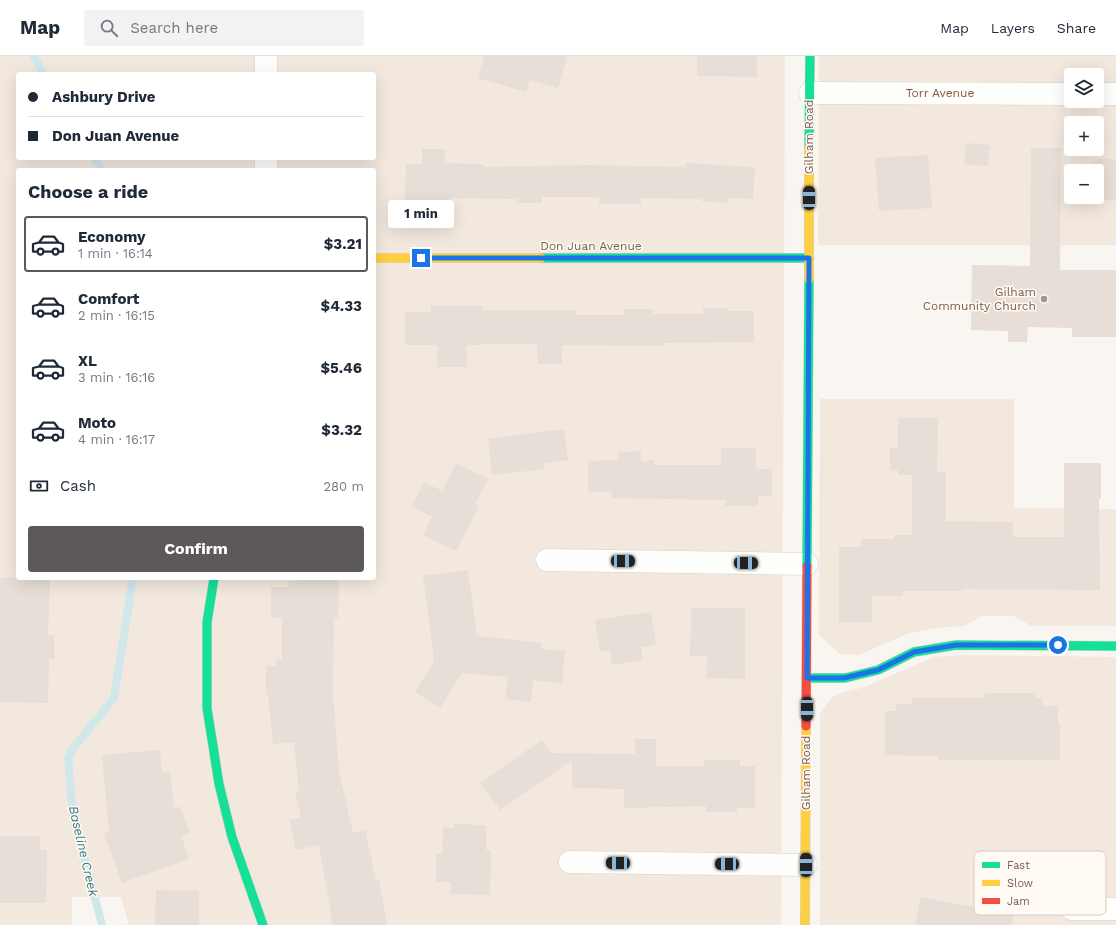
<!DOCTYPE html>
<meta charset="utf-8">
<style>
:root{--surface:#fff;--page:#f2f2f3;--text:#1f2937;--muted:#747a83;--line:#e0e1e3;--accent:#5c585b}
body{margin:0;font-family:"Work Sans",sans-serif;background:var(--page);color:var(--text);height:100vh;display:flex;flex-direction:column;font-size:15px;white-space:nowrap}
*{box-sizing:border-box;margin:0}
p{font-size:13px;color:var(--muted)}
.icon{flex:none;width:22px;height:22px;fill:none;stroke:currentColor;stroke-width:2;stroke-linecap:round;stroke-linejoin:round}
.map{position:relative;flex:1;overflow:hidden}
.side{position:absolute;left:16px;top:112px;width:360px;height:412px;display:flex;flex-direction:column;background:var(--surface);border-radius:4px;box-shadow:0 4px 16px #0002}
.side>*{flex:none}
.hud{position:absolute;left:16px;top:16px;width:360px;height:88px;border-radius:4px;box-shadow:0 4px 16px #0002;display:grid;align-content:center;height:88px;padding:0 12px;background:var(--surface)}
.controls{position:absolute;left:1064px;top:12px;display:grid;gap:8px}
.controls a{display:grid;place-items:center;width:40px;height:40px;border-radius:4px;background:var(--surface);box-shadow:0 4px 16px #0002;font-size:20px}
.end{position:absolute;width:18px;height:18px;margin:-9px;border:5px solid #1a73e8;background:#fff;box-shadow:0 0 0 2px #fff}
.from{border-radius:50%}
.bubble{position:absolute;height:28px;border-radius:4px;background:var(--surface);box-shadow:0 4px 16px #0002;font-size:13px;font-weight:700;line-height:28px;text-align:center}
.car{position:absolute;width:12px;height:24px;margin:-12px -6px;border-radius:5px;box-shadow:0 0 3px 1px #0007;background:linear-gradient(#222 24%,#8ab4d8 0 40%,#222 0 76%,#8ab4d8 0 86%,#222 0)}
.hud b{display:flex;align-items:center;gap:14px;height:38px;font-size:15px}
.hud b+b{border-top:1px solid var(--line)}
.hud i{width:10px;height:10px;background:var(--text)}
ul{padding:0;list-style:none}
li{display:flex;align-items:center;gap:12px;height:56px;margin:0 8px 6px;padding:0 4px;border:2px solid transparent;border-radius:4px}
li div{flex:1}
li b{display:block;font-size:15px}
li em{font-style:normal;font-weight:700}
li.selected{border-color:var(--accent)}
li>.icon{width:36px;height:36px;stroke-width:1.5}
h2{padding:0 12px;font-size:18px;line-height:48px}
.pay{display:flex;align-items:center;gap:10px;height:44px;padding:0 12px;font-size:15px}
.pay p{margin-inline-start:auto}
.button{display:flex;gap:8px;margin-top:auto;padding:8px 12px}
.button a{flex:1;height:46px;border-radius:4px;background:var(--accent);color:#fff;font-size:16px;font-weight:700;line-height:46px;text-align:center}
header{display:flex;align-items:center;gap:24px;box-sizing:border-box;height:56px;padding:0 20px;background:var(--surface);border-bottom:1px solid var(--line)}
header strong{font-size:19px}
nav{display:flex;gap:22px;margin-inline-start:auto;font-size:14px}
.search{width:280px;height:36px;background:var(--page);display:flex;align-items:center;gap:10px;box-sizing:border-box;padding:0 14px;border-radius:4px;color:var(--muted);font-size:15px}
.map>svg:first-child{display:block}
</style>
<header>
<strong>Map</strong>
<div class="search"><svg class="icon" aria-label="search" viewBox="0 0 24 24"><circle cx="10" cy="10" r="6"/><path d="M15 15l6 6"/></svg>Search here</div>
<nav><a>Map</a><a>Layers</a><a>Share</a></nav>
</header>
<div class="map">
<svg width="1116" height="869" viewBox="0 0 1116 869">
<rect width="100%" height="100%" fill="#f9f5f0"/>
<g fill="#f2e8de" fill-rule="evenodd">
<path d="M0,0H785L781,869H129L121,841H72V869H0ZM18,18H374V102H18ZM18,114H374V522H18Z"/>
<path d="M819,0H1116V189H818ZM1071,19H1097V45H1071ZM1071,67H1097V93H1071ZM1071,115H1097V141H1071Z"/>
<path d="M820,343H1014V452L1116,453V570H1031L1014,560H982L964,570L935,572L907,578L859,599L840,598L819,579Z"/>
<path d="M962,599L1116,601V869H820V657L831,642L843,636L862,632L934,601Z"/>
</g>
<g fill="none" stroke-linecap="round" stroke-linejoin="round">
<g stroke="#d0e8ea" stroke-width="8">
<path d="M34,0L43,18"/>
<path d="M94,102L102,114"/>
<path d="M102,869L73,758L68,702L74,691L114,642L133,522"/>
</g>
</g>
<g fill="#e6ded7">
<path d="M484,0H567L558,32L530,24L526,36L478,22Z"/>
<path d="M697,0H757V21L697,20Z"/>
<path d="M966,87L990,89L988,110L964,108Z"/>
<path d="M1031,92H1061L1060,214H1116V281H1072V272L1028,271L1027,286H1008V275L971,274L972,209L1030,210Z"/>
<path d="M422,93H445V107L483,108V111L588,109L686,111V107L755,111L753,143L729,142V147L701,145V143L641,142V148H599V141H542V147H517V143L449,142V147L405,146L406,108H422Z"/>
<path d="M928,99L932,152L879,155L875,102Z"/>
<path d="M1098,103H1116V144H1096L1094,141H1097V115H1084Z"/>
<path d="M431,250H483V254H575V259H624V253H653V258H703V252H728V255H754V286L664,287V290L562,289V308H538L537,288H483V289H467V311H437V289H405V256H431Z"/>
<path d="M898,362H938L937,416H946V465L1013,466V481H1064V407H1101V443H1099L1100,534L962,533V535H903V540H872V566H839V491H861V483H894V479H912V419H898V414H890V392H898Z"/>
<path d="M564,373L568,404L544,407L545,413L492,419L488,383Z"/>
<path d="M721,392H756V413H772V440H758V450H725V444L612,442V436H588V405L619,404V396L641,395V405L654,404V409H721Z"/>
<path d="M456,407L488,423L475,448L479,450L456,495L423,479L432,461L412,450L424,426L442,435Z"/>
<path d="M468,514L477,580L541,587V593L565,595L562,627L533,624L531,646L505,643L508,621L462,617L440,652L415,636L434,605L423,520Z"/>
<path d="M0,522H50L48,579H54V603H49L48,647L0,646Z"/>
<path d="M297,522H339L338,562H334L333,639L339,715L353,777L365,774L376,824L379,823L387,869H333L319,789L296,794L289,764L301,761L295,736L299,735L294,686L273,688L268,639H266V610H276V603H282V562H271V531H289V525H297Z"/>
<path d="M691,552H745V623L706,622L707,600H690Z"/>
<path d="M651,556L656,589L641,591L643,604L612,609L610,594L600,596L595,564Z"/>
<path d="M985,637H1036V642H1042V650H1058V668H1060V704H938V700L885,699V655H896V648H912V642H985Z"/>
<path d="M635,683H656V710H704V704H740V710H755V752H737V756H706V750L624,752V733L572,732V704L500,754L480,727L542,684L551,697L635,698Z"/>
<path d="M160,694L162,716L170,715L174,753L180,750L190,777L181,780L189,803L122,827L104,777L109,776L102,699Z"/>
<path d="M454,768L486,769V794H491L490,839L450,838L451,826H436V798H442L443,771L454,772Z"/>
<path d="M0,780H40V794H47L46,847H0Z"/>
<path d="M156,834L199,835V869H155Z"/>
<path d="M921,841L1013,859L1012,869H915Z"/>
</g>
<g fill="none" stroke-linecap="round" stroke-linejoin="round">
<defs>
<g id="street">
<path d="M266,0V18"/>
<path d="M810,37L1071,38"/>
<path d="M1097,38H1116"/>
<path d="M266,102V114"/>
<path d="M547,504L807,508"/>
<path d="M570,806L806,809"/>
<path d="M1072,853H1116"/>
</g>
<g id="fast">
<path d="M809,92L810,0"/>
<path d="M541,202H809"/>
<path d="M807,510L809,223"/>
<path d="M214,522L207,566V652L219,728L232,781L263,869"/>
<path d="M807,622H845L878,614L914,596L956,589L1116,590"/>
</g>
<g id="slow">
<path d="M374,202H541"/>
<path d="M809,223V92"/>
<path d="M805,869L806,670"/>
</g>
<path id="jam" d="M806,670L807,510"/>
</defs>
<use href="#street" stroke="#d7d1cb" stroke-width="23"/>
<use href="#fast" stroke="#d9d2cb" stroke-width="10"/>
<use href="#slow" stroke="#d9d2cb" stroke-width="10"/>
<use href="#jam" stroke="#d9d2cb" stroke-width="10"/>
<use href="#street" stroke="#fefefd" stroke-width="22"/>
<use href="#fast" stroke="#16e098" stroke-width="9"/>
<use href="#slow" stroke="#ffcf43" stroke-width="9"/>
<use href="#jam" stroke="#f24e42" stroke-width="9"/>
</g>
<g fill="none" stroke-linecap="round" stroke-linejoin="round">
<path stroke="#1a73e8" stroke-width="5" d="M421,202H809L807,622H844L878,614L914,596L956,589H1058"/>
</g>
<circle fill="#a69286" stroke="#fffaf3" stroke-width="1.5" cx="1044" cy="243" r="4"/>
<g text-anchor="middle" stroke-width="3" stroke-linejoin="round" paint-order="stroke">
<g font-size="12" fill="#7a5c4d" stroke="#fffaf3">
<text x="940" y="41">Torr Avenue</text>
<text transform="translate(809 81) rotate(-90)" y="4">Gilham Road</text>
<text x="591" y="194">Don Juan Avenue</text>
<text transform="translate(806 717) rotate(-90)" y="4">Gilham Road</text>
</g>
<g font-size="12" fill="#7a5c4d" stroke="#fffaf3" text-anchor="end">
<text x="1036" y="240">Gilham<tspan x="1036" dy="14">Community Church</tspan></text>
</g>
<g font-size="13" font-style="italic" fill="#437c86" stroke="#fffaf3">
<text transform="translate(84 795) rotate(77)" y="5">Baseline Creek</text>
</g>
</g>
<rect x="974" y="795" width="132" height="64" rx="6" fill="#fffaf3" stroke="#d7cbc1" stroke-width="1"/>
<rect x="982" y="806" width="18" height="6" fill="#16e098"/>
<rect x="982" y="824" width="18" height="6" fill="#ffcf43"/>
<rect x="982" y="842" width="18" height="6" fill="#f24e42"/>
<g font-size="11" fill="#7a5c4d">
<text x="1007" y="813">Fast</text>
<text x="1007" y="831">Slow</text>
<text x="1007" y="849">Jam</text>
</g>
</svg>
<div class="controls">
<a><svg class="icon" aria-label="layers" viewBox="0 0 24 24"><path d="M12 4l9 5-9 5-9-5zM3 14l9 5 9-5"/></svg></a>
<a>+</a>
<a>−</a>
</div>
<i class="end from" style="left:1058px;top:589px"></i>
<i class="end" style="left:421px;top:202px"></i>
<div class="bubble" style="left:388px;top:144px;width:66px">1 min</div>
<i class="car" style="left:809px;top:142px;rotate:0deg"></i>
<i class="car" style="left:623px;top:505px;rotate:91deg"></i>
<i class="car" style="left:746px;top:507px;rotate:91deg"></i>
<i class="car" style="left:807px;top:653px;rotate:180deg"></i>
<i class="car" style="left:618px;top:807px;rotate:271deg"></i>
<i class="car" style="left:727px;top:808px;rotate:271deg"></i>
<i class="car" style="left:806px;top:809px;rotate:0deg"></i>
<div class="hud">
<b><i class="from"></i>Ashbury Drive</b>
<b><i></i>Don Juan Avenue</b>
</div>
<section class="side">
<h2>Choose a ride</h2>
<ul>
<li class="selected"><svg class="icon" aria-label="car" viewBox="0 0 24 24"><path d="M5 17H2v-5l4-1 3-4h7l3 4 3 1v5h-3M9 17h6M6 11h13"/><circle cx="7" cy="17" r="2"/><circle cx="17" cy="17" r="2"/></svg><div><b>Economy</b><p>1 min · 16:14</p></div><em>$3.21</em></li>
<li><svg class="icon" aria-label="car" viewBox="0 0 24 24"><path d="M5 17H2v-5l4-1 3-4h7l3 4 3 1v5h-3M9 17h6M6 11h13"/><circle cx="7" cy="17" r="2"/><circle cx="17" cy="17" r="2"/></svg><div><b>Comfort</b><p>2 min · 16:15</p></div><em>$4.33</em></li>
<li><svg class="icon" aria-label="car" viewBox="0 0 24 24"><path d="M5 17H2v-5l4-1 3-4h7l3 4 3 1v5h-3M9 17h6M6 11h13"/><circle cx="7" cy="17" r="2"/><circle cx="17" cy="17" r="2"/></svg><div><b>XL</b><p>3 min · 16:16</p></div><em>$5.46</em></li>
<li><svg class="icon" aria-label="car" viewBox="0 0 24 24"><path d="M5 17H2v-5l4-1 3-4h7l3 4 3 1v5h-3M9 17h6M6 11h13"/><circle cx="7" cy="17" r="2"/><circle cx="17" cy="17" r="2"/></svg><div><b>Moto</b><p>4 min · 16:17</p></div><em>$3.32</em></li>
</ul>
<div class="pay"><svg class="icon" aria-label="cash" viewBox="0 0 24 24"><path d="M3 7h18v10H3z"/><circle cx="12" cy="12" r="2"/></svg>Cash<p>280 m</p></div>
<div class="button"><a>Confirm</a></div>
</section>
</div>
